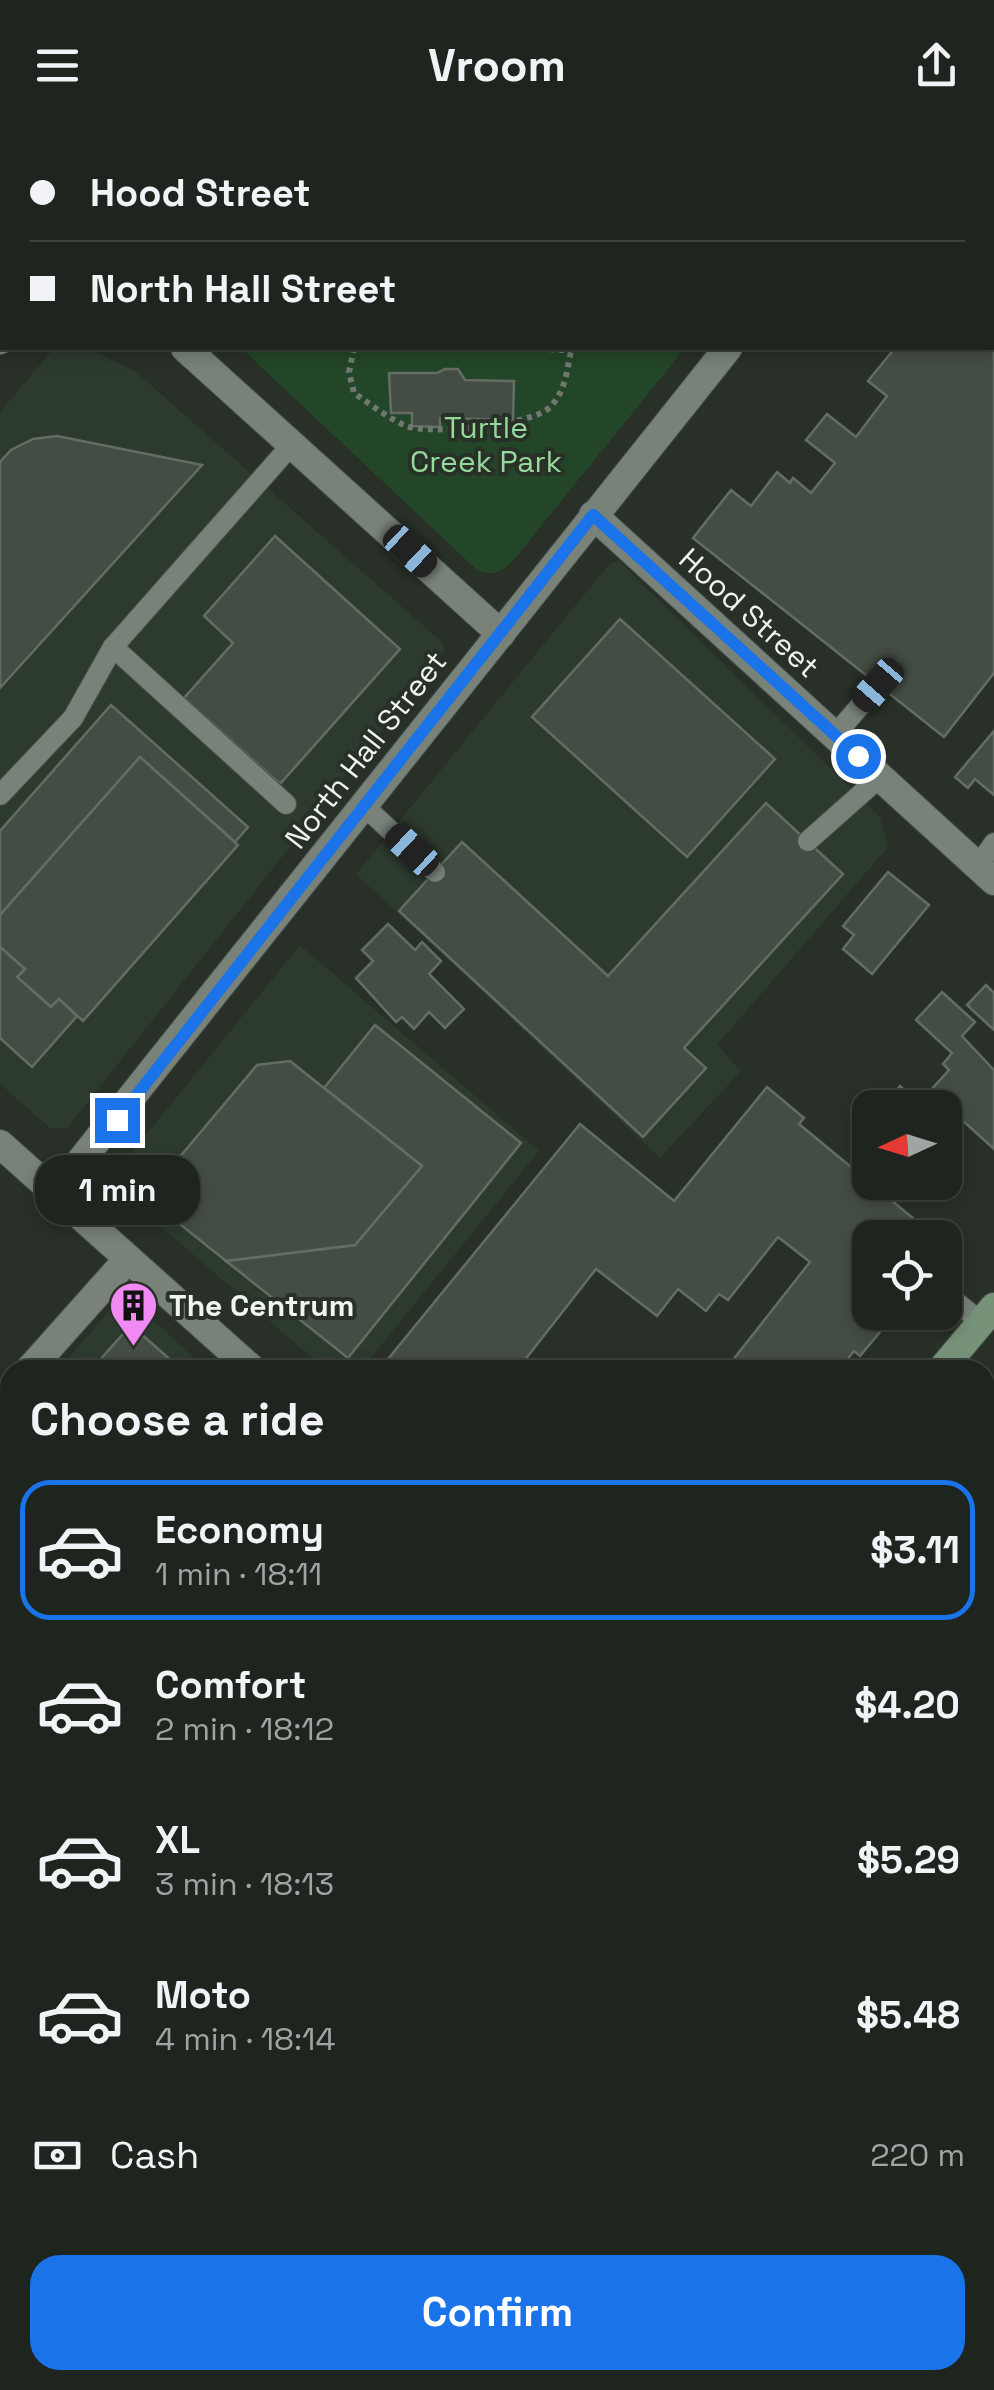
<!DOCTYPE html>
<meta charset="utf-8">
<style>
:root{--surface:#1e241e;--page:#2b302b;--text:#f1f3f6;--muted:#a1a4a4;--line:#3c413c;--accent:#1a73e8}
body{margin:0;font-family:"Space Grotesk",sans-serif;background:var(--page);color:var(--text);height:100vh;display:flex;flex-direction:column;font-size:38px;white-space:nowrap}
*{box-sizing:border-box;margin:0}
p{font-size:32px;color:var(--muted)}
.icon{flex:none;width:55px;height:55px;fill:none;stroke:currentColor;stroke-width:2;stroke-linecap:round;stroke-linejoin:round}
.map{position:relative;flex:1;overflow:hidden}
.drawer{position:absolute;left:0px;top:1230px;width:995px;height:1030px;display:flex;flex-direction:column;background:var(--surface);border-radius:30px 30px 0 0;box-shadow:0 5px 15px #0003,0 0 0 2px var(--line)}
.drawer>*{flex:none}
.guide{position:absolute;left:0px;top:0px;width:995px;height:220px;box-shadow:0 5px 15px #0003,0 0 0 2px var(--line);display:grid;align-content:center;height:220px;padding:0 30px;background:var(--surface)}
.needle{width:65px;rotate:266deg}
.buttons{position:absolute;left:852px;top:960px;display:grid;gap:20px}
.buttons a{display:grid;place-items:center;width:110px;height:110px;border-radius:20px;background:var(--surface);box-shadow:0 5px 15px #0003,0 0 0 2px var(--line);font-size:50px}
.end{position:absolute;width:45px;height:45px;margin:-22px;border:12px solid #1a73e8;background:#fff;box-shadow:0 0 0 5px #fff}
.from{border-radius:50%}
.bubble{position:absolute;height:70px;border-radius:30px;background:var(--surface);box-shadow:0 5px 15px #0003,0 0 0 2px var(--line);font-size:32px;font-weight:700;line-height:70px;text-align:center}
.car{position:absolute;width:30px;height:60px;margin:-30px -15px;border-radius:12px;box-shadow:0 0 8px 2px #0007;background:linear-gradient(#222 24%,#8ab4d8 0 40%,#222 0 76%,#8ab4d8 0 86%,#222 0)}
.guide b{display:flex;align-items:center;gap:35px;height:95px;font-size:38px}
.guide b+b{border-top:2px solid var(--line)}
.guide i{width:25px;height:25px;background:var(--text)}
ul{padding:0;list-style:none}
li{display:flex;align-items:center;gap:30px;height:140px;margin:0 20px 15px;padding:0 10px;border:5px solid transparent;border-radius:30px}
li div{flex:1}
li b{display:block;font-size:38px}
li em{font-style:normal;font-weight:700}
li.active{border-color:var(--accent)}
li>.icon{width:90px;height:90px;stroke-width:1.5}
h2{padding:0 30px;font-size:45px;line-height:120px}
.pay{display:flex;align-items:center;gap:25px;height:110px;padding:0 30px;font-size:38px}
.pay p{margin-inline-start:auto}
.primary-button{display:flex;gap:20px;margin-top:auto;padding:20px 30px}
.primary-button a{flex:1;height:115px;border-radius:30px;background:var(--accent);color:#fff;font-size:40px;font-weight:700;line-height:115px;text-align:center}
header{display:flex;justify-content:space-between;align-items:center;height:130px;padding:0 30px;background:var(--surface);font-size:45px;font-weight:700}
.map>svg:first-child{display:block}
</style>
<header><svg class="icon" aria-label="menu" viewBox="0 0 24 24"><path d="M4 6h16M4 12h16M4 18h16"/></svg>Vroom<svg class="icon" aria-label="share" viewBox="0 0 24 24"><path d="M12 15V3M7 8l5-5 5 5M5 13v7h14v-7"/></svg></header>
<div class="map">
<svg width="994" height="2260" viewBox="0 0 994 2260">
<rect width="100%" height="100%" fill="#283028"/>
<g fill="#2d3a2e">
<path d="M54,218H86L136,242L443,513L445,521L68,997L51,999L0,954V282Z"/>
<path d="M619,431L880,687L888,717L717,915L741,941L660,1028L356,744L610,433Z"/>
<path d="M300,815L539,1021L361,1240H326L129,1069L121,1044L124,1032Z"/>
<path d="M124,1164L208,1240H58Z"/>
<path d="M10,1295V1481L0,1472V1306Z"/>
<path d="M10,1555V1884L0,1878V1566Z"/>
<path d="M0,2054L10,2063V2250H80L73,2260H0Z"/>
<path d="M985,2079L994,2087V2260H819L828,2250H985Z"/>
<path d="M156,2250H526L538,2260H148Z"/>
</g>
<g fill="#224627">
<path d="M6,0H852L850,2Z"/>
<path d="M241,218H685L513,431C501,442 495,446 478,441Z"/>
</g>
<g fill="#444d44" stroke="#646d64" stroke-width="2.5">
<path d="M895,218H989L994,222V543L944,607L693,408L731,360L751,376L777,342L790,353L793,348L811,363L835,333L806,310L827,284L856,307L887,266L868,251Z"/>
<path d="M445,239H458L465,250L514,251L513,290L440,288V297L412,296V283H391L389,243H437Z"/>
<path d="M57,306L202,335L0,558V332L11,320L33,309Z"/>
<path d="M275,406L400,519L280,654L184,568L233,513L204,486Z"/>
<path d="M620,489L775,629L687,727L532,587Z"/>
<path d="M111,575L248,697L235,712L140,627L0,785V701Z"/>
<path d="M994,601V665L975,649L968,658L955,647Z"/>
<path d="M140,627L238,715L83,891L59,869L51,877L17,847L25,839L0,817V785Z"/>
<path d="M766,673L843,744L684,918L706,938L643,1007L399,781L462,712L608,846Z"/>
<path d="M888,742L929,775L872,844L843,819L854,805L843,796Z"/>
<path d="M388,794L415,820L422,812L441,831L429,844L464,879L445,898L429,882L414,899L402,887L396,892L356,848L373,831L362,820Z"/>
<path d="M0,817L25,839L17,847L51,877L59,869L77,886L32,937L0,908Z"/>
<path d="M986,855L994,863V900L967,875Z"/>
<path d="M942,862L975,892L962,906L994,940V1019L930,961L949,940L943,934L952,923L916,890Z"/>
<path d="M375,895L521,1013L348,1228L226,1131L355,1115L422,1036L324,958Z"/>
<path d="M290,931L422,1036L355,1115L226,1131L146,1067L257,935Z"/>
<path d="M900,956L923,978H881Z"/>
<path d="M767,957L804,988L799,994L937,1108H870V1182H885L873,1197L880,1202L860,1226L854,1221L839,1240H725L810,1132L778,1107L728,1170L719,1164L706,1181L678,1159L657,1186L596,1139L517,1240H379L580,994L674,1071Z"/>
<path d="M870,990V1016L857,1004Z"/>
<path d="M131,1195L182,1240H91Z"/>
<path d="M10,1332V1370L0,1360V1343Z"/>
<path d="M985,1369L994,1377V1433L988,1439Z"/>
<path d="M10,1418V1474L0,1464V1429Z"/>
<path d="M985,1443L994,1451V1825L985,1818Z"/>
<path d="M10,1558V1618L0,1609V1569Z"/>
<path d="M0,1697L10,1706V1872L0,1866Z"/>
<path d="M985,2200L994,2208V2260L822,2257L828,2250H985Z"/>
<path d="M257,2250H357L349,2260H250Z"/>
</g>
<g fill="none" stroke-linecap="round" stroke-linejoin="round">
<defs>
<g id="service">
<path d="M108,0L109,2"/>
<path d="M271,2V0"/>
<path d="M113,517L286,674"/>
<path d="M835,605L878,555"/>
<path d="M0,665L73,588L113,517L294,312"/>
<path d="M363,675L435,742"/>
<path d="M808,711L880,647"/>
<path d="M978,736L994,713"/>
<path d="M945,1163L981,1192"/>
<path d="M985,1340L994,1348"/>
</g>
<g id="minor">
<path d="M0,55L2,57"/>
<path d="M992,134L994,136"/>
<path d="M0,210L2,207"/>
<path d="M185,218L501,504"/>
<path d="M593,385L994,751"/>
<path d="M0,1014L253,1240"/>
<path d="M29,1240L128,1129"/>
<path d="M0,1272L10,1261"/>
<path d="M985,1875L994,1883"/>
<path d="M985,2016L994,2006"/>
<path d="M766,2260L775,2250"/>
</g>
<g id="tertiary">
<path d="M884,2L886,0"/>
<path d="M55,1063L728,218"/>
</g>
<g id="secondary">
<path d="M941,1240L994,1177"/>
<path d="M0,1920L10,1926"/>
<path d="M0,2001L10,2010"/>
<path d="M631,2250L645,2260"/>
<path d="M102,2260L110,2250"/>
</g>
</defs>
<use href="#service" stroke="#464d47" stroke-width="22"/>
<use href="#minor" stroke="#464d47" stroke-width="30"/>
<use href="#tertiary" stroke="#464d47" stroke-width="30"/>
<use href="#secondary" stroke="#464d47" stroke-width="30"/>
<g stroke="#717871" stroke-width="6" stroke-dasharray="5 5" stroke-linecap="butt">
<path d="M420,0V2"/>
<path d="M751,2V0"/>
<path d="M354,218L349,242L354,263C370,274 388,288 406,296C430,305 531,295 549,278C565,263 567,241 571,221"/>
<path d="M539,218L571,221"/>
</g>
<use href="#service" stroke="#788279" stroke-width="20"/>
<use href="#minor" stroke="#788279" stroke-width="28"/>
<use href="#tertiary" stroke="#788279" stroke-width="28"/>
<use href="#secondary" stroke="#769279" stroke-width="28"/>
</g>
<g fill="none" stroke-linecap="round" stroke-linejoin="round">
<path stroke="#1a73e8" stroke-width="12" d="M117,990L593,385L858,626"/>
</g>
<defs>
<symbol id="building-pin" viewBox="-11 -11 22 30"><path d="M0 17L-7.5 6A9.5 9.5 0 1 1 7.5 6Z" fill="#f28af3" stroke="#283028"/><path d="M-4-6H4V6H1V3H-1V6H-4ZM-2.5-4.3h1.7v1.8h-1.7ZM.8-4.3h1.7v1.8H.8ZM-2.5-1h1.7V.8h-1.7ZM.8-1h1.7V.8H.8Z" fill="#111"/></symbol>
</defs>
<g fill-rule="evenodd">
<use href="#building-pin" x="106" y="1148" width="55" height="75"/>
</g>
<g text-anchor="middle" stroke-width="8" stroke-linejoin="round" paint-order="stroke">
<g font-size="30" fill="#95d99b" stroke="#283028">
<text x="486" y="308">Turtle<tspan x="486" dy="34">Creek Park</tspan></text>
</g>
<g font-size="30" fill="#eff5f0" stroke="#283028">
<text transform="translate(749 483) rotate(42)" y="10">Hood Street</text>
<text transform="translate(366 620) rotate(-52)" y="10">North Hall Street</text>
</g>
<g font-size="30" font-weight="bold" fill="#eff5f0" stroke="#283028" text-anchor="start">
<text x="169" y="1186">The Centrum</text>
</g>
</g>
</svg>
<div class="buttons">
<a><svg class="needle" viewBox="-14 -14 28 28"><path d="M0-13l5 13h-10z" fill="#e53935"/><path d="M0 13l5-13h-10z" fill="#a1a4a4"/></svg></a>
<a><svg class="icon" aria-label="locate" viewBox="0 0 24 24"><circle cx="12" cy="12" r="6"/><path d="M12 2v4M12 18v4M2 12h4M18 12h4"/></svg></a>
</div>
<i class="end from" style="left:858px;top:626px"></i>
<i class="end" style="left:117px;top:990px"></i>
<div class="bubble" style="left:35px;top:1025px;width:165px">1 min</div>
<i class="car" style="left:410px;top:421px;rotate:133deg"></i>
<i class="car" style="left:878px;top:555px;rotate:221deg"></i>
<i class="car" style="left:412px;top:720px;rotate:313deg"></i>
<div class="guide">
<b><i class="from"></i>Hood Street</b>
<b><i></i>North Hall Street</b>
</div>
<section class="drawer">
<h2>Choose a ride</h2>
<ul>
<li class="active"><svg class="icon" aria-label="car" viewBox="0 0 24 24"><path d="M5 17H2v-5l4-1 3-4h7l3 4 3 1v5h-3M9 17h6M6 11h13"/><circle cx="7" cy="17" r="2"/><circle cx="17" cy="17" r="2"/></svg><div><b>Economy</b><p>1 min · 18:11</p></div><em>$3.11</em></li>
<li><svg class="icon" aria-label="car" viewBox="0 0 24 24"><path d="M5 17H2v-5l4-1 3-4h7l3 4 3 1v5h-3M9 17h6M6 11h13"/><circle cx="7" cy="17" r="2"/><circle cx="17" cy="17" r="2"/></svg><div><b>Comfort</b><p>2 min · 18:12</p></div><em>$4.20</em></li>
<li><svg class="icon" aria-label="car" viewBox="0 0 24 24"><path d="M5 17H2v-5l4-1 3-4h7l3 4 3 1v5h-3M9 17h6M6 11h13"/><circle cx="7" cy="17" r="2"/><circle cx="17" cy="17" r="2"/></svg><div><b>XL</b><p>3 min · 18:13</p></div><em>$5.29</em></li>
<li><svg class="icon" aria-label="car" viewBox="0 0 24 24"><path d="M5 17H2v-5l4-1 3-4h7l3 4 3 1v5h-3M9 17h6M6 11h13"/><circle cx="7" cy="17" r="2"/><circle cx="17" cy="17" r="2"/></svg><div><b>Moto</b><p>4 min · 18:14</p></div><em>$5.48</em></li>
</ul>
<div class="pay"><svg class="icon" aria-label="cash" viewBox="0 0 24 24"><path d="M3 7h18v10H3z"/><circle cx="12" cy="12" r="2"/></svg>Cash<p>220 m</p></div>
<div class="primary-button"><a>Confirm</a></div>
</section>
</div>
